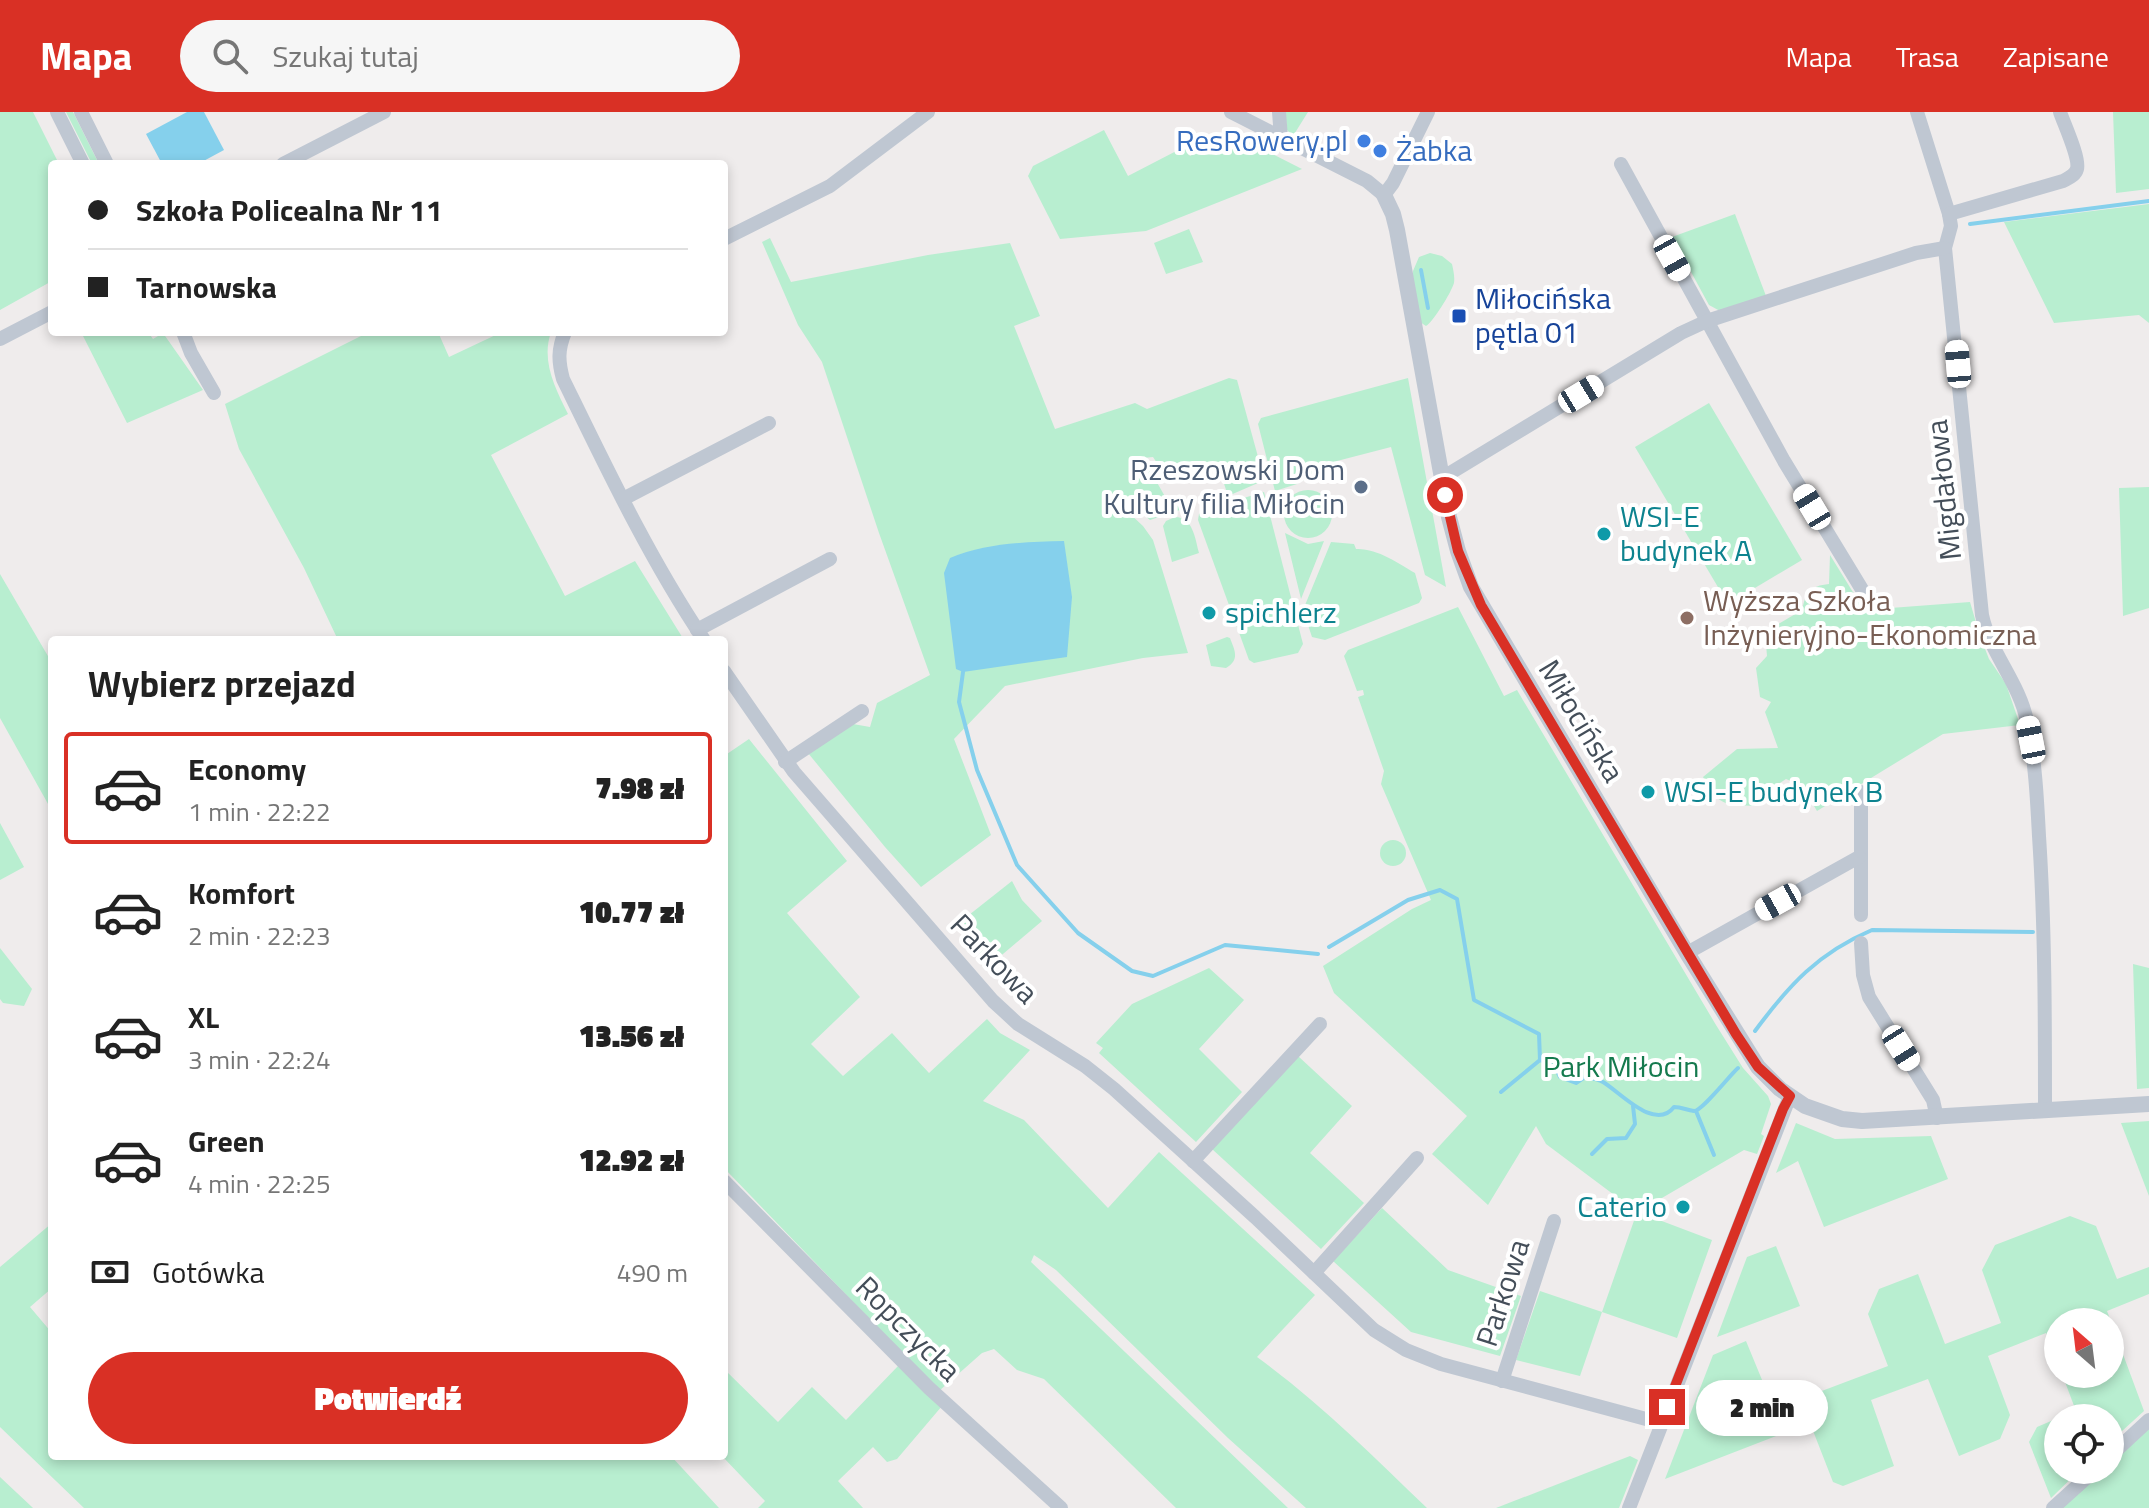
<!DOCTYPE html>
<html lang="pl">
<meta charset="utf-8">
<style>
:root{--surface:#fff;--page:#f6f6f6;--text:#222;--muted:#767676;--line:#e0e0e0;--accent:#d93025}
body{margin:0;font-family:"Titillium Web",sans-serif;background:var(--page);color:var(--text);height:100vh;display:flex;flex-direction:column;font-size:30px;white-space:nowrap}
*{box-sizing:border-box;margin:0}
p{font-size:26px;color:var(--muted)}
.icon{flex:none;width:44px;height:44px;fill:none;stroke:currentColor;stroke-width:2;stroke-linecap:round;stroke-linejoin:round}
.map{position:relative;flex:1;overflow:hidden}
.drawer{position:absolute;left:48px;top:524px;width:680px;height:824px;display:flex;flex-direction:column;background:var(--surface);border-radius:8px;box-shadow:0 4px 12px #0003}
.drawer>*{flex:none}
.guide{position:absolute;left:48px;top:48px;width:680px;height:176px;border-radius:8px;box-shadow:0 4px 12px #0003;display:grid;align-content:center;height:176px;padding:0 40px;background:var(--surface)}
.needle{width:52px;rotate:332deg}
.fabs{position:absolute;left:2044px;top:1196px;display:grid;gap:16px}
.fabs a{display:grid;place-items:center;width:80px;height:80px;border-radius:50%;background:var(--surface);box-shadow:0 4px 12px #0003;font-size:40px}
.end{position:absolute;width:36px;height:36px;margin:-18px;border:10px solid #d93025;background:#fff;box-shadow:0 0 0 4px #fff}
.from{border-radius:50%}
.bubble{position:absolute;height:56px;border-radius:28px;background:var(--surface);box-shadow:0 4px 12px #0003;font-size:26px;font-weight:800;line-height:56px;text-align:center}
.car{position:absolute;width:24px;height:48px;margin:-24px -12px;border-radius:10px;box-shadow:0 0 6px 2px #0007;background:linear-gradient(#fff 24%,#345 0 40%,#fff 0 76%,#345 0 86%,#fff 0)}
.guide b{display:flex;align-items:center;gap:28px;height:76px;font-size:30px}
.guide b+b{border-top:2px solid var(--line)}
.guide i{width:20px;height:20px;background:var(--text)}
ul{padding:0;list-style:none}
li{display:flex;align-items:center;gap:24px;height:112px;margin:0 16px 12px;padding:0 24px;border:4px solid transparent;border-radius:8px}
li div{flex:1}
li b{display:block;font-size:30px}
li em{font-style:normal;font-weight:800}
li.selected{border-color:var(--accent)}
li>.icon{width:72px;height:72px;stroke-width:1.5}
h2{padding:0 40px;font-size:36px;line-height:96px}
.pay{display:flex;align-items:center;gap:20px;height:88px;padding:0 40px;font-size:30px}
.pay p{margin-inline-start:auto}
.cta{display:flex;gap:16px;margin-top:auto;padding:16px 40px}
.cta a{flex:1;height:92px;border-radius:48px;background:var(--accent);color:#fff;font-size:32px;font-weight:800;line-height:92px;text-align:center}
header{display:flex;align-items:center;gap:48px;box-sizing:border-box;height:112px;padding:0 40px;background:var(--accent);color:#fff}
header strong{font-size:38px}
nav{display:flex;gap:44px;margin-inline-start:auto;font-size:28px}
.search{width:560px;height:72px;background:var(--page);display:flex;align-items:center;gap:20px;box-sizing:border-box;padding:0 28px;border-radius:44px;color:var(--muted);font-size:30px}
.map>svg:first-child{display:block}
</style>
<header>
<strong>Mapa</strong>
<div class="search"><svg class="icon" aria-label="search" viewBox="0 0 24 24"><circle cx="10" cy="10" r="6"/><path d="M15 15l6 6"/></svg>Szukaj tutaj</div>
<nav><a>Mapa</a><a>Trasa</a><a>Zapisane</a></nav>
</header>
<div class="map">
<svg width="2149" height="1396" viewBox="0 0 2149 1396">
<rect width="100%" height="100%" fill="#efecec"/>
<g fill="#b8eed0">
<path d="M0,0H33L59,52H52V169L0,198Z"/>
<path d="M66,0H73L99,52H92Z"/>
<path d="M1285,0H1308L1293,24L1287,18Z"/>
<path d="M2113,0H2149V77L2116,81Z"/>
<path d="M1104,18L1128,64L1184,35L1190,44L1233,22L1302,57L1146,119L1060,127L1028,64L1033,54Z"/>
<path d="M2149,92V211L2139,203L2054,211L2004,110Z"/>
<path d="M1735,102L1766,184L1720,199L1709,193L1672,125Z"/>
<path d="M1189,117L1203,150L1166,162L1154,131Z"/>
<path d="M770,126L791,170L928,143L1010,131L1040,204L1014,214L1055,317L1135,291L1147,297L1229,266L1237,268L1263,363L1258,371L1228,384L1218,353L1176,369L1165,363L1153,345L1143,346L1167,388L1183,397L1150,408L1118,381L1113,386L1143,414L1153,428L1188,541L1143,546L1005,574L954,627L991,723L921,775L885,735L808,641L853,612L870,615L877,591L930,563L879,421L822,250L798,213L762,130Z"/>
<path d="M1430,141L1442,144L1452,152C1453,157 1455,164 1454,171C1451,181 1433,210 1426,214L1420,210L1413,168V159L1419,145Z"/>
<path d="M81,220H148L153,227L163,221L203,278L127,311Z"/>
<path d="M369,220H438L449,245L502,220H551C541,249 555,276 568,302L491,343L565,484L635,449L684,528H338L304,456L239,337L225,292Z"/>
<path d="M1408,266L1446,475L1425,463L1391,335L1337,349L1297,372L1275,379L1258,312L1261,306Z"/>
<path d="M1709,291L1802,448L1728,492L1635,335Z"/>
<path d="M2149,375V496L2123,504L2119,376Z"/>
<circle cx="1308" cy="402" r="24"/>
<path d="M1264,380L1303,532L1298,541L1254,551L1249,548L1198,408L1199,402L1206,397Z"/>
<path d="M1175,405C1193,405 1195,426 1199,441L1172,450L1163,414L1166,409Z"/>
<path d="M1285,421L1308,432L1324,429L1301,487Z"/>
<path d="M1331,430L1354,432L1356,437C1377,436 1398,451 1415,461L1422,486L1419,491L1325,528L1312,525L1303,498Z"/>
<path d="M1830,443L1864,498L1970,490L1980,524L1989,547L2006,572L2020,613L1943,622L1817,699L1802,674L1786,667L1772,676L1756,694C1725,693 1718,694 1703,665L1737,637L1778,636L1765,600L1771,590L1760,585L1756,556L1767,544L1765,520L1802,498C1806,480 1810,474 1829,472Z"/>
<path d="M0,462L52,551V699L0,606Z"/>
<path d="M1458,495L1504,584L1517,578L1716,913L1743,956L1768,984L1771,992L1761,1022L1764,1024L1757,1042L1744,1038L1638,1100L1712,1128L1677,1226L1602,1200L1580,1264L1516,1248L1540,1179L1602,1200L1637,1100L1546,1032L1536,1014L1488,1093L1432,1042L1467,1004L1334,881L1323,854L1412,797L1431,788L1381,672L1384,659L1358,585L1364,583L1363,578L1357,579L1344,544L1348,538Z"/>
<path d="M1227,525L1230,526C1235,539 1240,548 1226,556L1211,554L1206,533Z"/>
<path d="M749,627L847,749L787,801L860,885L811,932L843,964L892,921L929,961L987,907L1000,921L1030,938L983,989L1024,1008L1108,1096L1159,1040L1315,1183L1257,1245C1319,1290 1372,1343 1427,1396H1306L1228,1326L1056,1158L1034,1143L1031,1150L1288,1396H1176L1044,1267L1017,1258L994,1237L982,1241L939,1279L724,1056V644Z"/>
<path d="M0,711L24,755L0,768Z"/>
<circle cx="1393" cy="741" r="13"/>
<path d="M1012,769L1022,788L1042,809L990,853L955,814Z"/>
<path d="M0,836L32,877L24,894L3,891L0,887Z"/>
<path d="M2133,852L2149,856V976L2137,977Z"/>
<path d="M1209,856L1244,888L1199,937L1242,980L1196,1030L1099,941L1103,936L1096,931L1132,892Z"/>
<path d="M1298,944L1352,994L1310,1041L1364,1091L1321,1137L1212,1037Z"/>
<path d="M2149,1009V1084L2121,1011Z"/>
<path d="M1796,1011L1835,1027L1931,1024L1948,1067L1824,1115L1798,1049L1776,1061Z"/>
<path d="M1382,1096L1448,1158L1521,1184L1500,1244L1411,1220L1333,1149Z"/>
<path d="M2070,1104L2096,1114L2117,1167L2149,1155V1182L2107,1199L2144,1299L2110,1330V1306H2059L2076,1299L2062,1262H2110V1210H2058V1251L2046,1221L1988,1244L2010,1303L2000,1327L1959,1344L1928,1267L1871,1288L1894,1354L1843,1374L1833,1370L1810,1311L1665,1367L1713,1243L1746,1229L1774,1297L1888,1254L1868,1202L1879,1177L1918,1162L1945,1232L2001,1211L1982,1158L1995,1133Z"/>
<path d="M52,1111V1176L30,1195L52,1221V1344H671L719,1396H84L0,1315V1155Z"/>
<path d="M1776,1134L1800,1194L1717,1225L1747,1145Z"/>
<path d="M899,1253L942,1294L897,1347L887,1350L873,1335L838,1369L863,1396H758L765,1389L722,1344H724V1257L778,1310L812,1275L846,1308Z"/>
<path d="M2058,1306V1358H2080L2051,1386L2029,1330L2037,1315Z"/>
<path d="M2149,1316V1396H2061L2103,1358H2110V1351Z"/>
<path d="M1630,1344L1638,1348L1619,1396H1496Z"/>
<path d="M0,1365L33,1396H0Z"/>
</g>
<g fill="#85d0ec">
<path d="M187,0H204L224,38L198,52H162L146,22Z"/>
<path d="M1064,429L1072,485L1067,545L963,560L956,557L944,461L950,446C986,431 1025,430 1064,429Z"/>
</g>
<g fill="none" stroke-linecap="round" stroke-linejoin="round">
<g stroke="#85d0ec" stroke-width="4">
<path d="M1970,112L2149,89"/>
<path d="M1421,158L1428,196"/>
<path d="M963,560L959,590L977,658L1017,753L1078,821L1132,859L1153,864L1225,833L1318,842"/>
<path d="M1329,835L1408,788L1440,778L1457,787L1474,888L1539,922L1540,948L1555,955L1560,965L1576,971L1585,965C1591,966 1598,967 1603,970C1620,980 1655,1020 1674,995C1682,995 1686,998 1694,999C1702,999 1729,964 1738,956"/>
<path d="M1755,919C1789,873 1818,841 1872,818L2033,820"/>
<path d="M1501,980L1540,948"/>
<path d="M1696,999L1714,1043"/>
<path d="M1592,1042L1607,1027L1626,1026L1635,1012L1633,994"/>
</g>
<g stroke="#bfc7d2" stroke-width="14">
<path d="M57,0L83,52"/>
<path d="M81,0L107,52"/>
<path d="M1231,0L1367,69L1384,83L1393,71L1428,0"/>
<path d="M1279,0L1281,26"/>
<path d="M1917,0L1949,102L1951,114L1945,136L1982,503C1990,541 2019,570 2027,609C2035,647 2037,685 2039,724C2045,815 2045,907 2045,999"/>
<path d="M283,52L384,0"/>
<path d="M1621,52L1784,349L1869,489"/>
<path d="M1949,102L2063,69C2068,66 2075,64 2077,57C2080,46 2064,12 2060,0"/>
<path d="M724,127L830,74L928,0"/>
<path d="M183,220L191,241L214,281"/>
<path d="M565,220C558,237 558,249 563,267C606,355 649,446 704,528"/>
<path d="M0,227L52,200"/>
<path d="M1442,366L1681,221L1707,209L1916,141L1945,136"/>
<path d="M623,387L769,311"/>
<path d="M697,518L830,447"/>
<path d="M724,559L794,660L993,889L1018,912L1085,954L1114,977L1255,1105L1374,1218L1406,1238L1441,1252L1661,1311"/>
<path d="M785,650L862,599"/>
<path d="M1861,803V680"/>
<path d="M1861,831L1863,863L1869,885L1933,988L1937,1006"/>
<path d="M1687,841L1859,745"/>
<path d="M1193,1049L1320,912"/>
<path d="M724,1069L929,1276L1061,1396"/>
<path d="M1314,1161L1417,1046"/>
<path d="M1502,1269L1554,1109"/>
<path d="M2110,1344L2149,1308"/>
<path d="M1629,1396L1790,984"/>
<path d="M2053,1396L2095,1358"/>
</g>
<path stroke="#bfc7d2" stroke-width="16" d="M1384,83L1393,102L1397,118L1449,405L1458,439L1471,475L1687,841L1758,955L1780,977L1805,994L1842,1007L1862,1009L2149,992"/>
</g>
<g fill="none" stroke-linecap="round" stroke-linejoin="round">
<path stroke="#d93025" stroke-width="10" d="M1445,383L1458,439L1481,493L1736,922L1758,955L1790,984L1783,997L1667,1295"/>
</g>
<g fill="#3f7fe0" stroke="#fff" stroke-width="3">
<circle cx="1364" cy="29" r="8"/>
<circle cx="1380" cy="39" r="8"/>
</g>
<rect fill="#1a4fb4" stroke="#fff" stroke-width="3" x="1451" y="196" width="16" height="16" rx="4"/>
<circle fill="#5c6f8a" stroke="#fff" stroke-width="3" cx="1361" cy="375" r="8"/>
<g fill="#0f9aa8" stroke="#fff" stroke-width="3">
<circle cx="1604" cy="422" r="8"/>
<circle cx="1209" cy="501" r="8"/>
<circle cx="1648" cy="680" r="8"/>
<circle cx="1683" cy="1095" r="8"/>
</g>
<circle fill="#8d6e63" stroke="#fff" stroke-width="3" cx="1687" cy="506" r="8"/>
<g text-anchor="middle" stroke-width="8" stroke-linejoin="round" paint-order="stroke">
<g font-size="30" fill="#366cbe" stroke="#fff" text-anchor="end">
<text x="1348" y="39">ResRowery.pl</text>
<text x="1396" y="49" text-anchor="start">Żabka</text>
</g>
<g font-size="30" fill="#164399" stroke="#fff" text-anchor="start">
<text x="1475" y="197">Miłocińska<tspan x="1475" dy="34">pętla 01</tspan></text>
</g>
<g font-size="30" fill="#4e5e75" stroke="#fff" text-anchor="end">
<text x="1345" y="368">Rzeszowski Dom<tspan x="1345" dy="34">Kultury filia Miłocin</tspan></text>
</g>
<g font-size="30" fill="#444e59" stroke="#fff">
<text transform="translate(1944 378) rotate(-96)" y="10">Migdałowa</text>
<text transform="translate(1581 609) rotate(59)" y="10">Miłocińska</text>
<text transform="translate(994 847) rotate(46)" y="10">Parkowa</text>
<text transform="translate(1503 1181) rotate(-72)" y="10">Parkowa</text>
<text transform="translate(908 1217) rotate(45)" y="10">Ropczycka</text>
</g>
<g font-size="30" fill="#0d838f" stroke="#fff" text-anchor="start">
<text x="1620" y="415">WSI-E<tspan x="1620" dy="34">budynek A</tspan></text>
<text x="1225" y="511">spichlerz</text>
<text x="1664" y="690">WSI-E budynek B</text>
<text x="1667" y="1105" text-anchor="end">Caterio</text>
</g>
<g font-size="30" fill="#785e54" stroke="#fff" text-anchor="start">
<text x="1703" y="499">Wyższa Szkoła<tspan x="1703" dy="34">Inżynieryjno-Ekonomiczna</tspan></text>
</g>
<g font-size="30" fill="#157a4e" stroke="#fff">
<text x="1621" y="965">Park Miłocin</text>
</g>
</g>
</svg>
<div class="fabs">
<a><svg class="needle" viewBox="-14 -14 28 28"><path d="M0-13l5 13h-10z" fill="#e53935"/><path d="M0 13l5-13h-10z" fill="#767676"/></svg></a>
<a><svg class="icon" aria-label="locate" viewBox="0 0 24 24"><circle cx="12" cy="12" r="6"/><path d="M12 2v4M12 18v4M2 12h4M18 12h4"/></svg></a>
</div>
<i class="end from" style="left:1445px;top:383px"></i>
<i class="end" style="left:1667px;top:1295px"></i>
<div class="bubble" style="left:1696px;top:1268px;width:132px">2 min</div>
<i class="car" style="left:1672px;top:146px;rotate:151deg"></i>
<i class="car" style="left:1958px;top:252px;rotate:355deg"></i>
<i class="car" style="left:1581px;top:282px;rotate:59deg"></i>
<i class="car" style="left:1812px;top:395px;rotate:329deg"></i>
<i class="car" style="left:2031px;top:628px;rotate:349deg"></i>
<i class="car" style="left:1778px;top:790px;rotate:241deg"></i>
<i class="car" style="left:1901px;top:936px;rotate:148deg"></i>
<div class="guide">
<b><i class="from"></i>Szkoła Policealna Nr 11</b>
<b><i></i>Tarnowska</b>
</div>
<section class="drawer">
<h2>Wybierz przejazd</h2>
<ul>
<li class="selected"><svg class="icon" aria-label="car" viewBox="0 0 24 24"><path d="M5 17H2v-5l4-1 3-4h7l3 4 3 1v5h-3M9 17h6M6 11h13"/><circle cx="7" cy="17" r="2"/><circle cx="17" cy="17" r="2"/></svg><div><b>Economy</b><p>1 min · 22:22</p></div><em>7.98 zł</em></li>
<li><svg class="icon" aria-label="car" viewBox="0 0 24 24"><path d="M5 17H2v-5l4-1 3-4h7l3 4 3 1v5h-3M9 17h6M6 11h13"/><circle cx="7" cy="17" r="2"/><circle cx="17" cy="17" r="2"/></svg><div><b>Komfort</b><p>2 min · 22:23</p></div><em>10.77 zł</em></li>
<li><svg class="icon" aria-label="car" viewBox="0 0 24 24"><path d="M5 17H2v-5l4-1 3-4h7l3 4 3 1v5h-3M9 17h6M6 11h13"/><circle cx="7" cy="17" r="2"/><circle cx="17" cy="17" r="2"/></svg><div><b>XL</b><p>3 min · 22:24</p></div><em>13.56 zł</em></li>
<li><svg class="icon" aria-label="car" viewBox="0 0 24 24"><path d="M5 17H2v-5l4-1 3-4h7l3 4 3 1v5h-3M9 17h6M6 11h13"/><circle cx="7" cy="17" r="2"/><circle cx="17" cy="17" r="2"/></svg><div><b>Green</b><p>4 min · 22:25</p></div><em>12.92 zł</em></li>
</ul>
<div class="pay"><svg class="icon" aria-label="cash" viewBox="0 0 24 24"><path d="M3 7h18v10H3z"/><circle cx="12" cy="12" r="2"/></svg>Gotówka<p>490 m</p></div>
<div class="cta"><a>Potwierdź</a></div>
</section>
</div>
